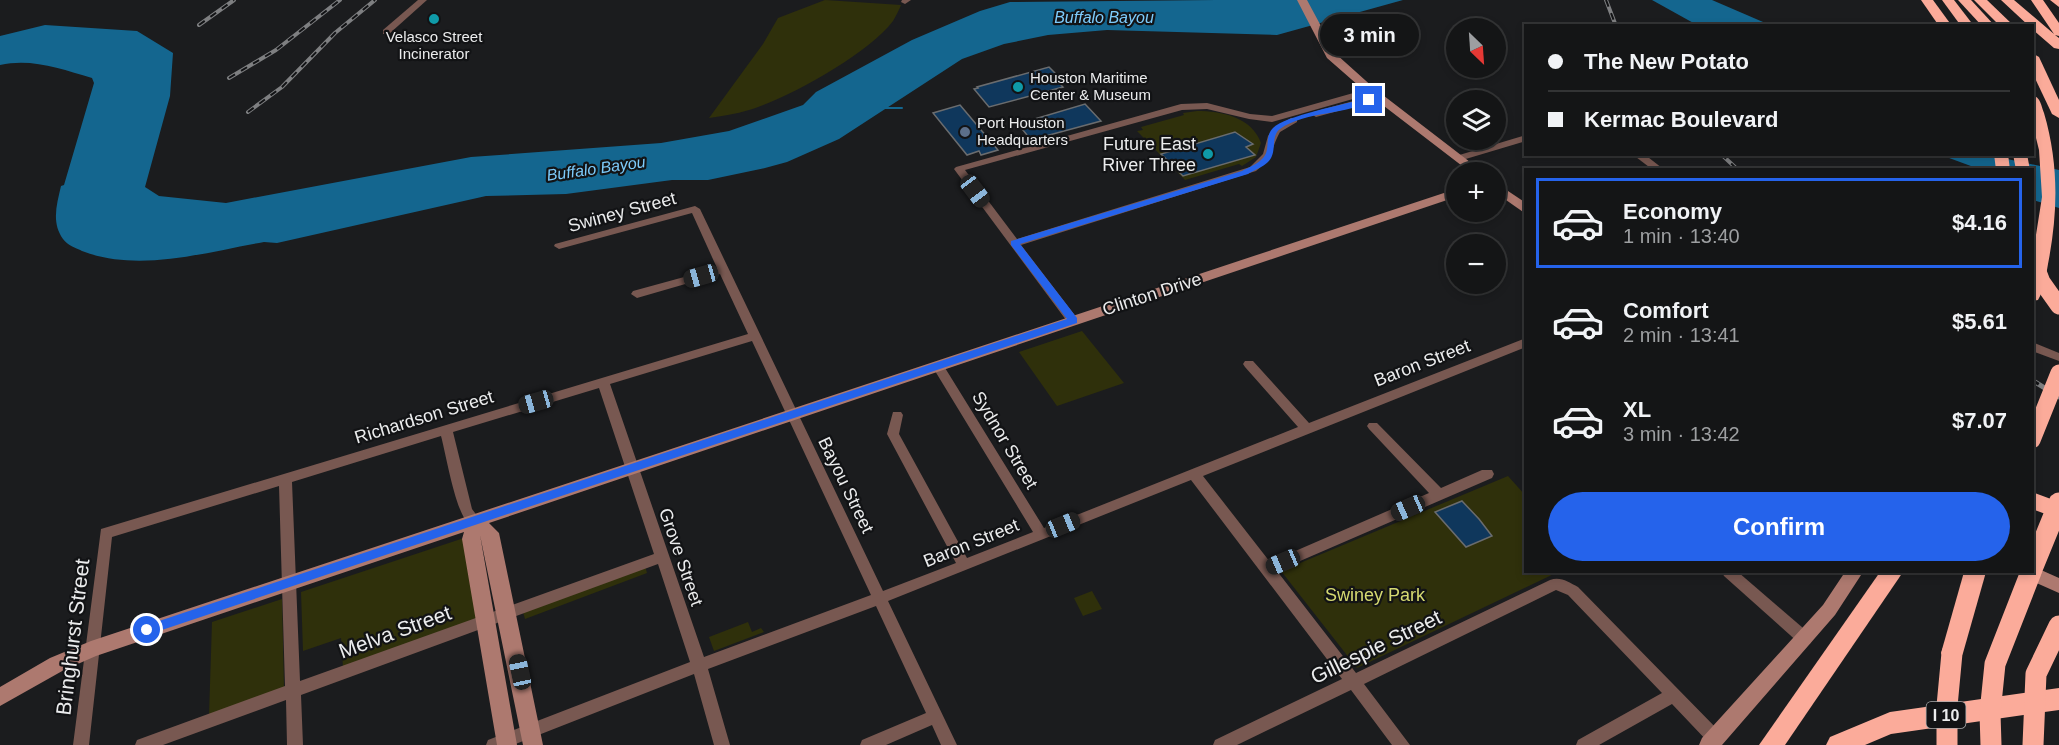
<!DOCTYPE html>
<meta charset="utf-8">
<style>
:root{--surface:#141516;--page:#1d1e1f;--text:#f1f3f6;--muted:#9d9fa1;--line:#333435;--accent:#2563eb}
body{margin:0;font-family:Arial,sans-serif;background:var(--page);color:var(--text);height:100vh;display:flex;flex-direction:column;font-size:22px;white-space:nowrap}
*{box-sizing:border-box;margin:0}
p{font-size:20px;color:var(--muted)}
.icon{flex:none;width:33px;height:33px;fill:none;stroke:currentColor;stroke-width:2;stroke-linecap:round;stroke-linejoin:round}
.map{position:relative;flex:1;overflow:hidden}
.sheet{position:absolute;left:1524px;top:168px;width:510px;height:405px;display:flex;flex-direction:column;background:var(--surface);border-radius:0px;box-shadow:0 3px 9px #0003,0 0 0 2px var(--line)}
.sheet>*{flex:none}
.top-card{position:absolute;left:1524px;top:24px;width:510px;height:132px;border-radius:0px;box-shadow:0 3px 9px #0003,0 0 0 2px var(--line);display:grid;align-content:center;height:132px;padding:0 24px;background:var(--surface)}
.needle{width:39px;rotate:155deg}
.tools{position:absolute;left:1446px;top:18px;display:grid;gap:12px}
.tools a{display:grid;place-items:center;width:60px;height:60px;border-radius:50%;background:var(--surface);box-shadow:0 3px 9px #0003,0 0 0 2px var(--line);font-size:30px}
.end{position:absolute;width:27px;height:27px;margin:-14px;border:8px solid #2563eb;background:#fff;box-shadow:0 0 0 3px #fff}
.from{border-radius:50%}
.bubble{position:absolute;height:42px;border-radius:21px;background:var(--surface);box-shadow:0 3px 9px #0003,0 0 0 2px var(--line);font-size:20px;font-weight:800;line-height:42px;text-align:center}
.car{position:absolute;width:18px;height:36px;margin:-18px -9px;border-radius:8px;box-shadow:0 0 4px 2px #0007;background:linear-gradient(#222 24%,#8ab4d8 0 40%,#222 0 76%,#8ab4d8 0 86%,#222 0)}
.top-card b{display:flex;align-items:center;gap:21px;height:57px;font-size:22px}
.top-card b+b{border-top:2px solid var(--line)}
.top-card i{width:15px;height:15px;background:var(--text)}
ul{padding:10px 0 0;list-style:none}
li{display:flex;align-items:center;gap:18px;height:90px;margin:0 12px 9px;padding:0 12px;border:3px solid transparent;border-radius:0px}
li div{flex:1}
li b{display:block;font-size:22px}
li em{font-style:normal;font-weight:800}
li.selected{border-color:var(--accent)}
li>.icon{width:54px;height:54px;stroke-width:1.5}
.cta{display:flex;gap:12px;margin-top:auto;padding:12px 24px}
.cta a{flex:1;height:69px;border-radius:36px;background:var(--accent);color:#fff;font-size:24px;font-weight:800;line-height:69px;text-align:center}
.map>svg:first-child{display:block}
</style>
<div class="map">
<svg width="2059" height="745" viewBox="0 0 2059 745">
<rect width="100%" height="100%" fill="#1b1c1e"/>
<g fill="#2f300b">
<path d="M825,0L901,5C899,10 896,16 893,21C868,54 789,98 749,110C736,114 722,116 709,118L763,44L778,18Z"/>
<path d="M1197,111C1221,111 1252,117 1261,143L1256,157L1242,166L1239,164L1185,180L1137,131L1143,130L1141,127L1184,115L1183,113Z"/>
<path d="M1082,331L1124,383L1057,406L1019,352Z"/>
<path d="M1508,476L1525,495L1526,572H1558L1357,668L1281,571Z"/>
<path d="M464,538L477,619L343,667L341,638L303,651L301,592Z"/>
<path d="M645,566L647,573L525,619L523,612Z"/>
<path d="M1092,591L1102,609L1083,616L1074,598Z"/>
<path d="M282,599L284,689L209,716L212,622Z"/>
<path d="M748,622L752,632L761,628L764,632L714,651L709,637Z"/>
</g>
<g fill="#14668f">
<path d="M1216,0H1403L1277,35L1107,30L1048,35L1004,44L962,59L839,139L787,162L765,168L708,180H672L566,194L486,196L277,243L264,242C206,252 139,273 82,251C76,248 67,245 63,239C51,222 57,204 61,186L64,185L94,83L92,78C61,69 32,58 0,65V36L45,25L137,31L173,53L170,96L145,187L159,196L226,203L471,157L661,143L729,131L803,105L816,92L912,40L980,11L1010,2Z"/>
<path d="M1652,0H1712L1770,25H1697Z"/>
<path d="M1941,155H1995L1998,157L2059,170V208L2033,200L2032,170L1979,169Z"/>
</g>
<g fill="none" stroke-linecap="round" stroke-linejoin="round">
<path stroke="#14668f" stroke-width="2" d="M883,108H902"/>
</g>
<g fill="#0f375c" stroke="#6a6c6e" stroke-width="1.5">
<path d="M1049,67L1064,82L1060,84L1063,87L989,107L974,89L978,88L977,87Z"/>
<path d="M1085,104L1101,121L1031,140L1018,124Z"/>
<path d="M960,105L998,150L981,155L979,151L967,155L933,113Z"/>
<path d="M1235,132L1253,144L1246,147L1255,155L1183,176L1161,154Z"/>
<path d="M1462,501L1479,519L1492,536L1466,547L1435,512Z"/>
</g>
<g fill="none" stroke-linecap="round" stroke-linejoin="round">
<g fill="#785851" fill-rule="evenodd">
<path d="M418,0H427L389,34H383V30Z"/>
<path d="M902,0H911L905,4L901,2Z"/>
<path d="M1371,88L1376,91L1374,93L1272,122L1249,119L1207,109L1182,110L965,170L1017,239L1250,167L1263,154L1268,136L1273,129L1291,118H1297V122L1280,132C1270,150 1275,156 1256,171L1021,245L1077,318L1079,321L1077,324H1069L954,169L956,167L1181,104L1207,103L1250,114L1272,116Z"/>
<path d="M1379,94L1382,95V99L1316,117L1311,114L1313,112Z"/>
<path d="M1526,135V141L1459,161L1454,158L1456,156Z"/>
<path d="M1632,154H1644L1662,168L1653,170Z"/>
<path d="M695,206L700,209L883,591L956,563L887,434L893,412H901L903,415L899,434L967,558L1033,532L932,366L934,363H942L1044,528L1298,427L1245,367L1243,364L1245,361H1253L1309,423L1526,338V347L1203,476L1270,562L1429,493L1369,429L1367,426L1369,423H1377L1441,488L1482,470H1492L1494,474L1492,478L1277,571L1356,673L1550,580C1560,576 1569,582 1578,587L1721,733L1723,738L1721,743L1716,745L1709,743L1672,704L1599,745H1576L1578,740L1662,693L1568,595L1556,590L1364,684L1410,745H1392L1351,690L1237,745H1213L1215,740L1342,679L1191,480L888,601L957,745H941L932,725L886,745H860L862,740L926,713L876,606L708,669L730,745H714L694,674L513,745H486L488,740L690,662L658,564L301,695L303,745H287L286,700L163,745H135L137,740L285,686L279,486L112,537L89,745H73L101,529L748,334L720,274L637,298L631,294L633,291L717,268L692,213L559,249L554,246L555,244ZM752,341L871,595L704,657L610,384ZM599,388L654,554L300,681L292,482L441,436C446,454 456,516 470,525C474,527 475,526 479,525L481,521L472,509L453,432Z"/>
<path d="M2032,342L2059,353V361L2032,351Z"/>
<path d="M1722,572H1738L1810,634L1812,639L1810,644L1805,645L1800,644L1724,576Z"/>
</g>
<g fill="#ad796f" fill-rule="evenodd">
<path d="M1297,0H1307L1336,54L1375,89L1483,172H1470L1367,93L1327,58Z"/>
<path d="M1496,183L1526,203V214L1496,193Z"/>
<path d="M1456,189V197L489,523L499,533L543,745H523L480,535L517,745H497L462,539L464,532L96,656L64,670L0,706V687L50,658L91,641Z"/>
<path d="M2032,566L2059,578V593L2023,577L2020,572H2032Z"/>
<path d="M1845,572H1863L1835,615L1722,745H1699L1702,738L1823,605Z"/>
</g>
<g fill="#fbab9a" fill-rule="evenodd">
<path d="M1921,0H1933L1952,26H1939Z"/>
<path d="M1942,0H1954L1974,26H1961Z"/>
<path d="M1958,0H1971L1995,26H1982Z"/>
<path d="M1974,0H1987L2014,26H2000Z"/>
<path d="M2001,0H2014L2054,34L2031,0H2043L2059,23V36L2055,35L2059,38V49L2054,48L2032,29V26H2029Z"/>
<path d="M2050,0H2059V7Z"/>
<path d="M2032,53L2039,57L2059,100V118L2052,114L2032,72Z"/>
<path d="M2032,95C2041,97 2041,106 2044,113C2059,164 2058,213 2048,264C2046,276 2044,290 2038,300L2032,301V260L2042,197L2039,150L2032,122Z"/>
<path d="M1994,154H2008L2010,170H1996Z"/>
<path d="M2013,154H2027L2030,170H2016Z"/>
<path d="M2032,492L2059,502V519L2032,509Z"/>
<path d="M1880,572H1903L1785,745H1759Z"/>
<path d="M1964,572H1986L1963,653L1960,660L1952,663L1944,660L1941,653Z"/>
<path d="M2059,688V710L1891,734L1865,745H1826L1830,737L1890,712Z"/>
</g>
<defs>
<g id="rail-far1">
<path d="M1606,0L1616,26"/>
<path d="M199,25L234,0"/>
<path d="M229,78L276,50L340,0"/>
<path d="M248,112L282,87L335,33L375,0"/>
<path d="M1721,154L1738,170"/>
</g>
<path id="rail" d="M2032,380L2059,397"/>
</defs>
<use href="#rail-far1" stroke="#7e7f81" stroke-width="4"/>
<use href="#rail" stroke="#7e7f81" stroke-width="5"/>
<use href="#rail-far1" stroke="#121315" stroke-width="2" stroke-dasharray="7" stroke-linecap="butt"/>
<use href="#rail" stroke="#121315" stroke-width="3" stroke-dasharray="8" stroke-linecap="butt"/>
<g stroke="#fbab9a" stroke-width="17">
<path d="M2032,256L2042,282L2059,306"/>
<path d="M2032,440L2059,373"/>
</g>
<g stroke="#fbab9a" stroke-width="21">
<path d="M2032,569L2059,503"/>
<path d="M1947,745V706L1952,653"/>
<path d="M1991,745L1990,713L1995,664L2031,572"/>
<path d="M2033,745L2036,674L2059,626"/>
</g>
</g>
<path fill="#2563eb" d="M1367,98L1373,100C1348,115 1305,111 1280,129C1270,136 1278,153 1268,162C1263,167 1254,170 1248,174L1020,244L1077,318V323L147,635L141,630L147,625L1067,319L1011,245V241L1242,171C1249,167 1258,164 1263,158C1271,150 1264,137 1273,128C1284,116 1347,104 1367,98Z"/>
<g fill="#0f9aa8" stroke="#121315" stroke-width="2">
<circle cx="434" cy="19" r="6"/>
<circle cx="1018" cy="87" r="6"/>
<circle cx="1208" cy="154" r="6"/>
</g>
<circle fill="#5c6f8a" stroke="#121315" stroke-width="2" cx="965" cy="132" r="6"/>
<g text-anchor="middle" stroke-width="4.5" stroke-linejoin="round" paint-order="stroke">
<g font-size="15" fill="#ebeced" stroke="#121315" text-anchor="start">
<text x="434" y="42" text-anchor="middle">Velasco Street<tspan x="434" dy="17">Incinerator</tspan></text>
<text x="1030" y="83">Houston Maritime<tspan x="1030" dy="17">Center &amp; Museum</tspan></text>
<text x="977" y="128">Port Houston<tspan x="977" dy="17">Headquarters</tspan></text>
</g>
<g font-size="16" font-style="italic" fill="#7dcbfb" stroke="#121315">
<text x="1104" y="23">Buffalo Bayou</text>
<text transform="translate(596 168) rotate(-8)" y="6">Buffalo Bayou</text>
</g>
<rect fill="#121315" stroke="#aaabac" stroke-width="1.5" x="1926.5" y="702" width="39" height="26" rx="4.5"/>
<g font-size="16" font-weight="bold" fill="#ebeced">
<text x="1946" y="721">I 10</text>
</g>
<g font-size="18" fill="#ebeced" stroke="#121315" text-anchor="end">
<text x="1196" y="150">Future East<tspan x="1196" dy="21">River Three</tspan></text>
</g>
<g font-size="18" fill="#ebeced" stroke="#121315">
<text transform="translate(622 212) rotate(-15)" y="6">Swiney Street</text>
<text transform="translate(1152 294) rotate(-18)" y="6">Clinton Drive</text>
<text transform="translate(1422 363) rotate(-21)" y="6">Baron Street</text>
<text transform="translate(424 417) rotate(-17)" y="6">Richardson Street</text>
<text transform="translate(1005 440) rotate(59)" y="6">Sydnor Street</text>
<text transform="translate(846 485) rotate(64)" y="6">Bayou Street</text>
<text transform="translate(971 543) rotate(-22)" y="6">Baron Street</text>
<text transform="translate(681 557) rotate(71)" y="6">Grove Street</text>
</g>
<g font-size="18" fill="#d5d971" stroke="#121315">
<text x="1375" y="601">Swiney Park</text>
</g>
<g font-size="21" fill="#ebeced" stroke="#121315">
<text transform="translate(395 632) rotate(-20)" y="7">Melva Street</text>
<text transform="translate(73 637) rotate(-83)" y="7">Bringhurst Street</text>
<text transform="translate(1376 647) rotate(-26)" y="7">Gillespie Street</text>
</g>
</g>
</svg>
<div class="tools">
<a><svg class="needle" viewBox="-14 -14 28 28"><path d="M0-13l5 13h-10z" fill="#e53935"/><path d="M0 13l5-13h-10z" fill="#9d9fa1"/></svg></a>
<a><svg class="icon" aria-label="layers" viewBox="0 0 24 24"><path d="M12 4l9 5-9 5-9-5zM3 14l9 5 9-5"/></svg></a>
<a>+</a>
<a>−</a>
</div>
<i class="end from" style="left:147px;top:630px"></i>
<i class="end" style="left:1369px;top:100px"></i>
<div class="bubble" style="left:1320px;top:14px;width:99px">3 min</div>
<i class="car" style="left:975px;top:191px;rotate:143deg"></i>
<i class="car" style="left:701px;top:276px;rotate:254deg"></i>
<i class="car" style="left:536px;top:402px;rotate:254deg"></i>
<i class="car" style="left:1408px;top:508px;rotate:246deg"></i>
<i class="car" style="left:1063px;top:525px;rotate:68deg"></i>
<i class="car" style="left:1283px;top:562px;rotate:247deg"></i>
<i class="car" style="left:520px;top:672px;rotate:348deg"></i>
<div class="top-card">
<b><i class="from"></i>The New Potato</b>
<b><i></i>Kermac Boulevard</b>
</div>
<section class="sheet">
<ul>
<li class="selected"><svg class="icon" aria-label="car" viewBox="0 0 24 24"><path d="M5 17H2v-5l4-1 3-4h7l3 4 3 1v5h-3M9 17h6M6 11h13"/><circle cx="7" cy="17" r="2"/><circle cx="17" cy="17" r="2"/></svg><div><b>Economy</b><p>1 min · 13:40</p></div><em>$4.16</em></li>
<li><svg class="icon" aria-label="car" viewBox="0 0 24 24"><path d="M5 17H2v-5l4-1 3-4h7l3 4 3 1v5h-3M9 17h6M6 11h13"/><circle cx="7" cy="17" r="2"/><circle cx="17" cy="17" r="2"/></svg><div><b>Comfort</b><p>2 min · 13:41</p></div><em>$5.61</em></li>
<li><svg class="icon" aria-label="car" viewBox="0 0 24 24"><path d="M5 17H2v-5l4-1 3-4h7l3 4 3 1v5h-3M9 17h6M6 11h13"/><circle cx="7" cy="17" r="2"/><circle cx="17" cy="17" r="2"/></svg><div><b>XL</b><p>3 min · 13:42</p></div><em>$7.07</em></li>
</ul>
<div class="cta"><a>Confirm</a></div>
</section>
</div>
